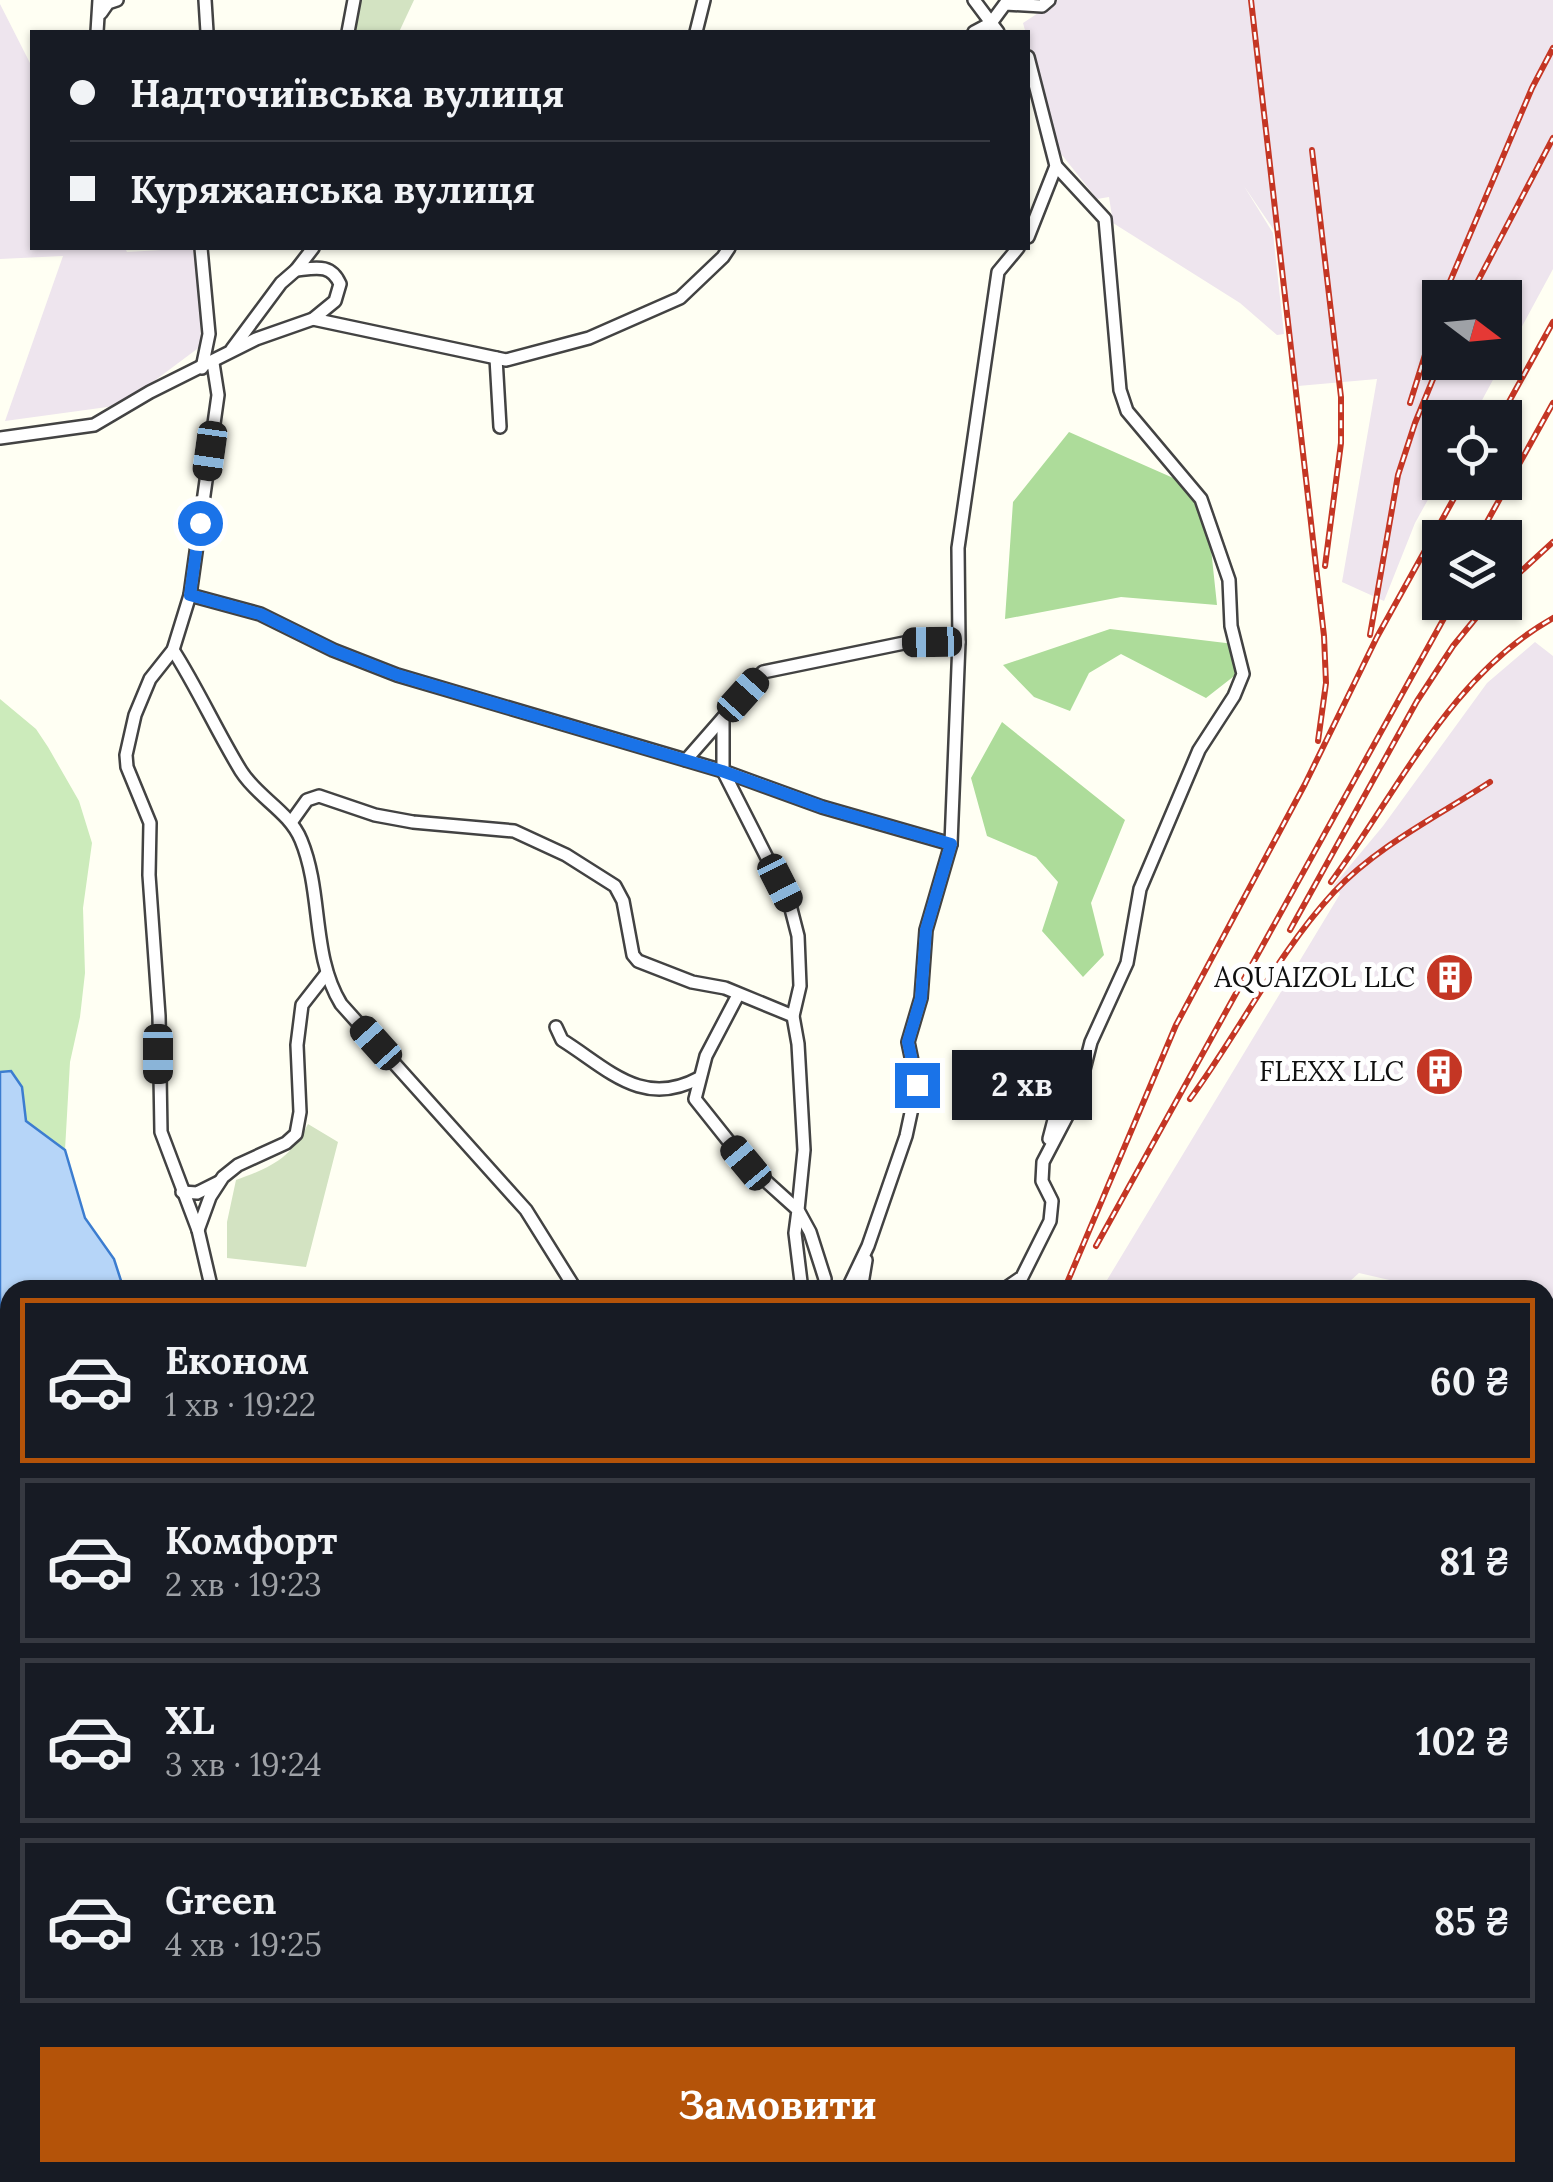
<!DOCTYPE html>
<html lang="uk">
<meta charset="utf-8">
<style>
:root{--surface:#171b24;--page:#20242c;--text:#f1f3f6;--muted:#9ea1a6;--line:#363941;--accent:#b45309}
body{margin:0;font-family:Lora,serif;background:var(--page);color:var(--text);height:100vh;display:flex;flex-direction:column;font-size:38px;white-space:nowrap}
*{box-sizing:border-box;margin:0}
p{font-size:32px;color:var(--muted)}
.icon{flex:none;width:55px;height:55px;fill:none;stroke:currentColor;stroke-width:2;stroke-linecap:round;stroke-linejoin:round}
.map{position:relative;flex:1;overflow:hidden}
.sheet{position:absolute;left:0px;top:1280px;width:1555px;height:902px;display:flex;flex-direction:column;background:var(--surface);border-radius:30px 30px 0 0;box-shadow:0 2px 8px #0004}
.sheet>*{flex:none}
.guide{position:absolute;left:30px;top:30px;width:1000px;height:220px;border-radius:0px;box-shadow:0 2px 8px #0004;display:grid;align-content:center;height:220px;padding:0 40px;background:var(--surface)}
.needle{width:65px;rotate:106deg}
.fabs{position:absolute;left:1422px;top:280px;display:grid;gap:20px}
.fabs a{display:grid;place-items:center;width:100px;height:100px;border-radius:0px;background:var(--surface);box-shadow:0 2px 8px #0004;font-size:50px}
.end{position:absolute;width:45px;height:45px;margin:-22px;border:12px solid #1a73e8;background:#fff;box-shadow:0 0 0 5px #fff}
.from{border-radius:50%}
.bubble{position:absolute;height:70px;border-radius:0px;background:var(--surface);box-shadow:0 2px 8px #0004;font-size:32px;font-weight:800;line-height:70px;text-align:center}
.car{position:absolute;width:30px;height:60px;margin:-30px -15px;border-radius:12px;box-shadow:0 0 8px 2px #0007;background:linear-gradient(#222 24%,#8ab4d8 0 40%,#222 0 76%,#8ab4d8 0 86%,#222 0)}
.guide b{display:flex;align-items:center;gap:35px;height:95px;font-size:38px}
.guide b+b{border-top:2px solid var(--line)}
.guide i{width:25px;height:25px;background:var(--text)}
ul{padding:18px 0 0;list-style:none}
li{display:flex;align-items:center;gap:30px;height:165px;margin:0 20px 15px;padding:0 20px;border:5px solid var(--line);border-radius:0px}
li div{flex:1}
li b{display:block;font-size:38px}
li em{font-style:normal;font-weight:800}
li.on{border-color:var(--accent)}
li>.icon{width:90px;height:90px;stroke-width:1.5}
.primary-button{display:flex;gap:20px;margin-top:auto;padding:20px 40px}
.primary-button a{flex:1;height:115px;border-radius:0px;background:var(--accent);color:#fff;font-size:40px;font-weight:800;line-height:115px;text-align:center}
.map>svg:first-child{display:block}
</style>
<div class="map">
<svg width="1553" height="2182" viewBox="0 0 1553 2182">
<rect width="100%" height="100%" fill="#fffff3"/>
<g fill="#eee5ee">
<path d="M1058,0H1553V269L1505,358V298H1440V362L1502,363L1473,417L1440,418V478L1415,523L1384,601L1342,582L1377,379L1298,386L1278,236L1244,186L1273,233L1284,334L1277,335L1240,303L1113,223L1109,197L1097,199L1058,150L1023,23Z"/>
<path d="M0,4L32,67V248H125L127,252L197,248L201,346L122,405L5,421L63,256L0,259Z"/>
<path d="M1535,642L1553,656V1382L1545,1377V1290H1410L1398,1282L1359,1273L1340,1290H1101L1340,894L1333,886L1383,826L1487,683Z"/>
<path d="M10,1819V2172L396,2173L393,2182H0V1829Z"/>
<path d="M783,2173L931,2172V2173L926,2182H838Z"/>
</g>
<path fill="#ccebbb" d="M0,699L36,729L48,747L79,801L92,843L83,908L85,973L80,1017L70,1062L65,1150L25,1121L22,1086L11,1071L0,1072Z"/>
<g fill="#addc9a">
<path d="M1069,432L1205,492L1217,605L1121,597L1005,619L1013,502Z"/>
<path d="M1110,629L1234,644L1238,673L1206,698L1121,654L1089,673L1070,711L1034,697L1003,665Z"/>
<path d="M1002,722L1125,820L1091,903L1104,955L1083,977L1042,931L1058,882L1036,857L987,836L971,778Z"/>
</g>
<g fill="#d3e3c2">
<path d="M353,0H414L399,32H348Z"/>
<path d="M308,1124L338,1142L306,1267L227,1258V1222L236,1180C272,1167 291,1158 308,1124Z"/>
</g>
<path fill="#b6d5f8" stroke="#3c7dd0" stroke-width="2.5" d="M11,1071L22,1087L26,1121L65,1150L85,1218L114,1259L124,1290H10V1771L0,1806V1072Z"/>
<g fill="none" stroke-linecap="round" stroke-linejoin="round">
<defs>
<g id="street">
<path d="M205,0L207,32"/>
<path d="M974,0L998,32"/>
<path d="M101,13L108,3L117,0"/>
<path d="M97,32L99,0"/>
<path d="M348,32L354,0"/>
<path d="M696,32L704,0"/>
<path d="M974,32L991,23L1005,4L1042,6L1049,0"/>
<path d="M1028,57L1056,166L1028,237"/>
<path d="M201,248L209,334L202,368"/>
<path d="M313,319L506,360L589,338L680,298L723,257L729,248"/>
<path d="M232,349L281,283L296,270L313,248"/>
<path d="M496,358L500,427"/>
<path d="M0,438L94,425L150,392L256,339L313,319L335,301L340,284C331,263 315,268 296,270"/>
<path d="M190,595L260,614L333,650L397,675L723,771L822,807L951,844"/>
<path d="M173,650C198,689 217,732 241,771C258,798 289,811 301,840C323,893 311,955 341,1004L526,1210L576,1290"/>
<path d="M723,718V771L789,901L798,936L800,986L793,1016L798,1044L804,1150L798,1210L810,1232L825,1279L823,1290"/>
<path d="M686,760L763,672L904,643L959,642"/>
<path d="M292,821L307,800L319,796L375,815L413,822L514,831L566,855L615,886L623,901L633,955L638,961L692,982L725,988L793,1016"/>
<path d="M738,995L706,1056L695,1099L746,1163L798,1210L795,1233L802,1290"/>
<path d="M556,1027L562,1040C607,1068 642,1109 699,1078"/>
<path d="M1049,1139L1060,1097L1082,1059"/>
<path d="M182,1192L197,1193L219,1182"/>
<path d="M198,1230L210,1197L223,1177L238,1165L286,1143L296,1134L300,1112L297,1045L302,1005L327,973"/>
<path d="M212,1290L198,1230L161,1132L159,1016L149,875L150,823L127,767L126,755L135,715L150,679L173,650L190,595L218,395L213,363"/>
<path d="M847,1290L868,1246L906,1136L917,1085L908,1042L921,998L926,930L951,844L959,642L958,548L998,272L1018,248"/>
<path d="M861,1290L866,1260"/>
<path d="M1003,1290L1022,1277L1050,1221L1052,1201L1042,1181L1043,1162L1077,1097L1091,1042L1127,963L1140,889L1199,750L1234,696L1243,674L1231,626L1229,580L1201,499L1127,411L1120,390L1105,219L1056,166"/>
<path d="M1545,1487L1553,1492"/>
<path d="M1545,1614L1553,1621"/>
<path d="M1545,1851L1553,1856"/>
<path d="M0,2160L10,2163"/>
<path d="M1545,2164L1553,2161"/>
<path d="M47,2172L105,2182"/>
<path d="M1204,2172L1217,2182"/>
<path d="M349,2182L352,2172"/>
<path d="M1465,2182L1515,2172"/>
</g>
<g id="primary">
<path d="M1545,1762L1553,1746"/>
<path d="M1292,2182L1299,2172"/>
</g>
</defs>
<use href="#street" stroke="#434343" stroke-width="16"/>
<use href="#primary" stroke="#212121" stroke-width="22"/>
<use href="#street" stroke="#fff" stroke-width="11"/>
<use href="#primary" stroke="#fbee67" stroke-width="18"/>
<defs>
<g id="rail">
<path d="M1251,0L1324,636L1326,683L1318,741"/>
<path d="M1312,150L1341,397V443L1325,566"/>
<path d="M1443,298L1532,88L1553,48"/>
<path d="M1469,298L1553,138"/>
<path d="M1410,403L1440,307"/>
<path d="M1500,418L1553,322"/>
<path d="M1478,538L1553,403"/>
<path d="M1505,586L1553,542"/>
<path d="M1370,635L1398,475L1415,423L1440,362"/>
<path d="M1331,882C1400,789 1449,677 1553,618"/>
<path d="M1290,930L1417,701L1453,646L1489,602"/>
<path d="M1190,1099C1240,1031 1277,954 1334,892C1377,846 1438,816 1490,782"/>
<path d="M1096,1246L1453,602"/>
<path d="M1064,1290L1176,1025L1305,784L1377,637L1463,482"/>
<path d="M56,2172L58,2182"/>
<path d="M376,2182L379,2172"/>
<path d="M580,2182L585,2172"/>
</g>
</defs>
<use href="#rail" stroke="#c43624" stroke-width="6"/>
<use href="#rail" stroke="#fff" stroke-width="2.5" stroke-dasharray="8" stroke-linecap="butt"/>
</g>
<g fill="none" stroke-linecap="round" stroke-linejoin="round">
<path stroke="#1a73e8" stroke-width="12" d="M200,523L190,595L260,614L333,650L397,675L722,771L822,807L951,844L926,930L921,998L908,1042L917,1085"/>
</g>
<defs>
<symbol id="building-disc" viewBox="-11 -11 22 22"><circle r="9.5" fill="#c43624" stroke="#fff"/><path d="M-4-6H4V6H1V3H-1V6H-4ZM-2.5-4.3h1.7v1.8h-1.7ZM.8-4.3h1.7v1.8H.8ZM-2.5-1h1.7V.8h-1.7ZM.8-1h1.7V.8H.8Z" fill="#fff"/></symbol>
</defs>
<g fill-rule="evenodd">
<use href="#building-disc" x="1422" y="950" width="55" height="55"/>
<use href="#building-disc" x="1412" y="1044" width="55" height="55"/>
</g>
<g text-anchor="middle" stroke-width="10" stroke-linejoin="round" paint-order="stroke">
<g font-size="28" fill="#101010" stroke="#fff" text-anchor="end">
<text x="1415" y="987">AQUAIZOL LLC</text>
<text x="1404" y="1081">FLEXX LLC</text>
</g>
</g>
</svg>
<div class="fabs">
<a><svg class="needle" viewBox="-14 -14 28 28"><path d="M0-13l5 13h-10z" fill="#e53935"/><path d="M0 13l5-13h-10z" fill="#9ea1a6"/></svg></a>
<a><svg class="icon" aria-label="locate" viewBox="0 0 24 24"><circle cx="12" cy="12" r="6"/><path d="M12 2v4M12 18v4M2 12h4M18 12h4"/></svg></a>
<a><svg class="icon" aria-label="layers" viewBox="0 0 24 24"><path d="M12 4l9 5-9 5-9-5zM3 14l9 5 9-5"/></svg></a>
</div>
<i class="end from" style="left:200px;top:523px"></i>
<i class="end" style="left:917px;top:1085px"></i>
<div class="bubble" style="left:952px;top:1050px;width:140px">2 хв</div>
<i class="car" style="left:210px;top:451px;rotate:188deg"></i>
<i class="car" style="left:932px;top:642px;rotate:269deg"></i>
<i class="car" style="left:743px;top:695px;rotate:42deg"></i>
<i class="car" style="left:780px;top:883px;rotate:153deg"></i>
<i class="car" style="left:376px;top:1043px;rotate:318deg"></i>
<i class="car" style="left:158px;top:1054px;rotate:180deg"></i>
<i class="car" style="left:746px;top:1163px;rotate:320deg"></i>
<div class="guide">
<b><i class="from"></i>Надточиївська вулиця</b>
<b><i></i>Куряжанська вулиця</b>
</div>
<section class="sheet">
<ul>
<li class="on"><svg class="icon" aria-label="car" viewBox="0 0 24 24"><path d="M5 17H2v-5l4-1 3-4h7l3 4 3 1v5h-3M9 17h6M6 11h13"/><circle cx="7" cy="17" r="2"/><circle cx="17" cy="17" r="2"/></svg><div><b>Економ</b><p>1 хв · 19:22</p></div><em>60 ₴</em></li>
<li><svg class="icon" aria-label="car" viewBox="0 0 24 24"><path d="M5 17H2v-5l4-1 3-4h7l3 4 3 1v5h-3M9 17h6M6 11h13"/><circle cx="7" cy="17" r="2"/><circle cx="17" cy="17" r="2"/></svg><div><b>Комфорт</b><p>2 хв · 19:23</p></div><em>81 ₴</em></li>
<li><svg class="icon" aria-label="car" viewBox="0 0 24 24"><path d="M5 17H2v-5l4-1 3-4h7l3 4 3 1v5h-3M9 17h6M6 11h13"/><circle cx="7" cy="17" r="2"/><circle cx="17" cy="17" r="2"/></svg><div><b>XL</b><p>3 хв · 19:24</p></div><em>102 ₴</em></li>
<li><svg class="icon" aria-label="car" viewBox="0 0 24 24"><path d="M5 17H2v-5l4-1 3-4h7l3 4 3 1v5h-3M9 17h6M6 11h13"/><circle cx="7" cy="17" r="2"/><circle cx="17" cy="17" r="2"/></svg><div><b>Green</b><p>4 хв · 19:25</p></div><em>85 ₴</em></li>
</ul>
<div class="primary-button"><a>Замовити</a></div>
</section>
</div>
